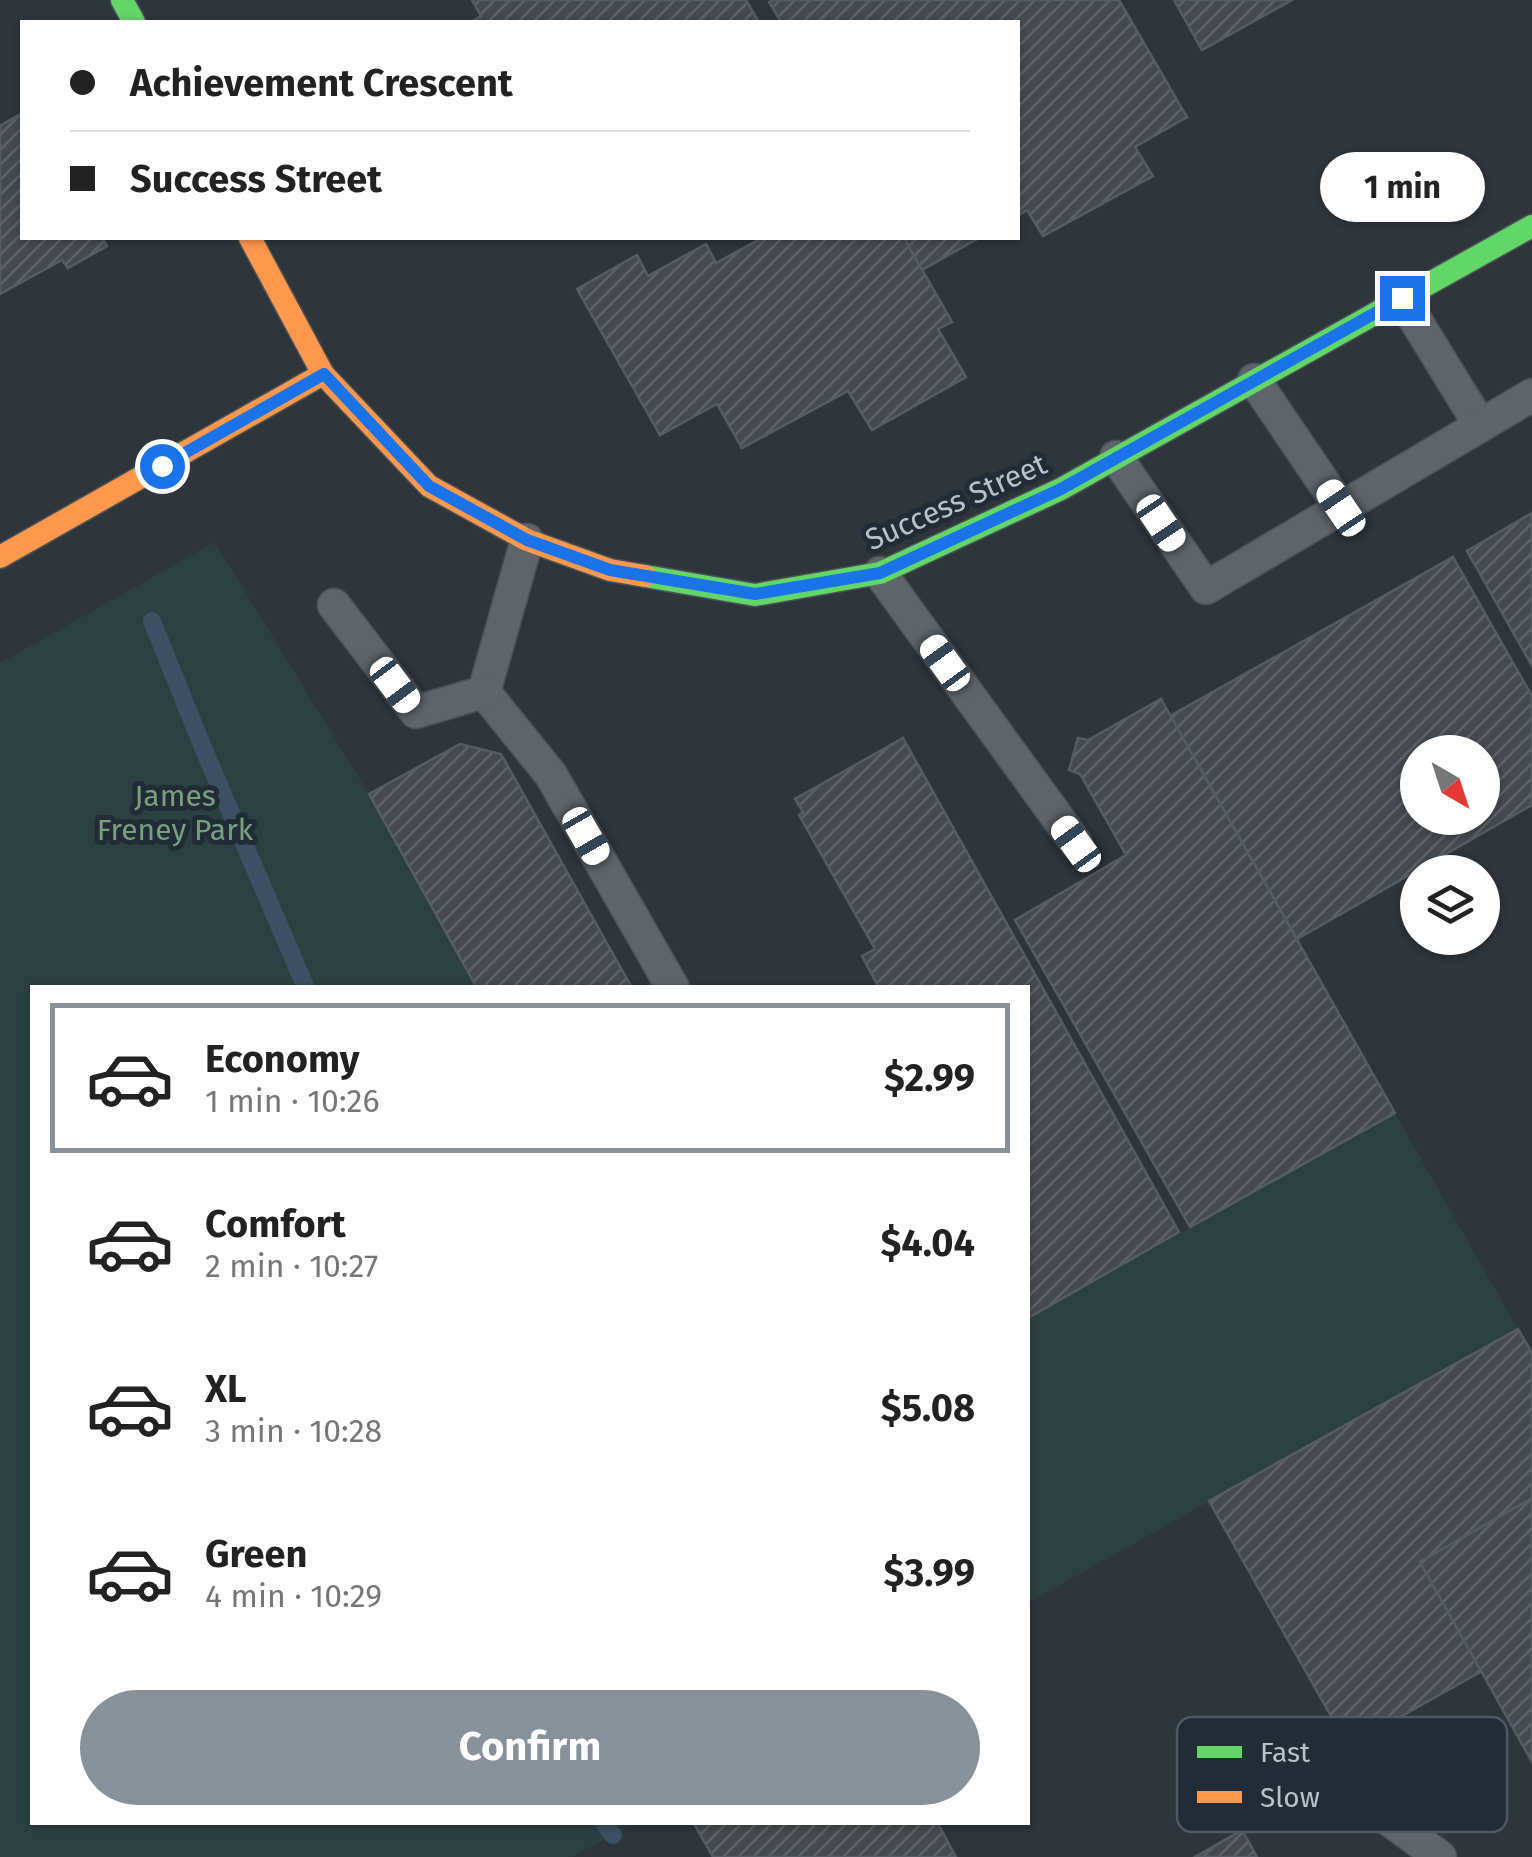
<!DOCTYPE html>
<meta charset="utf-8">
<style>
:root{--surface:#fff;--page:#f2f2f2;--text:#222;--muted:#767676;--line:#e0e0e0;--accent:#889199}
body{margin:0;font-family:"Fira Sans",sans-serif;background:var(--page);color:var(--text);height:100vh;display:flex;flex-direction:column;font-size:38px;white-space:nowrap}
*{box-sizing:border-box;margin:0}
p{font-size:32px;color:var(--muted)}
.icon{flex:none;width:55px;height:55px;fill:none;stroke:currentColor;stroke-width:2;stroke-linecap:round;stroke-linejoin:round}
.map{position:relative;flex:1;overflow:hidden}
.sheet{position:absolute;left:30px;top:985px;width:1000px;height:840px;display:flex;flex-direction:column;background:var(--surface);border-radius:0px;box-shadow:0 2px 8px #0004}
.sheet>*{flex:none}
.hud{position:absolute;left:20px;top:20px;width:1000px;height:220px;border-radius:0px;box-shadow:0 2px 8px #0004;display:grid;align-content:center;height:220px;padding:0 50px;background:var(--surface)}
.needle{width:65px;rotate:141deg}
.fabs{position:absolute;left:1400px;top:735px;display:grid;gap:20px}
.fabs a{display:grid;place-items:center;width:100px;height:100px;border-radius:50%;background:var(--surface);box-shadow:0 2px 8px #0004;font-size:50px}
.end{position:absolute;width:45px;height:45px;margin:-22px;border:12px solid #1a73e8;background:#fff;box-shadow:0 0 0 5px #fff}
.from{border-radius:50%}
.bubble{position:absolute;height:70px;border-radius:35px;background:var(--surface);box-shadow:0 2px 8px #0004;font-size:32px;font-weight:700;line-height:70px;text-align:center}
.car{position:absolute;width:30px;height:60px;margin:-30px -15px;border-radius:12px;box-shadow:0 0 8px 2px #0007;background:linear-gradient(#fff 24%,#345 0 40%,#fff 0 76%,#345 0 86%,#fff 0)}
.hud b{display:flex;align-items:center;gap:35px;height:95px;font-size:38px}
.hud b+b{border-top:2px solid var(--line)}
.hud i{width:25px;height:25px;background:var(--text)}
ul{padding:18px 0 0;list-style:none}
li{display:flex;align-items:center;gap:30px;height:150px;margin:0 20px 15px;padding:0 30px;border:5px solid transparent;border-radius:0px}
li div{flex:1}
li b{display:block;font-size:38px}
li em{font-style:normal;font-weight:700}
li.selected{border-color:var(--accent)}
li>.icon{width:90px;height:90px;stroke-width:1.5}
.cta{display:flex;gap:20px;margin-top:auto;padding:20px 50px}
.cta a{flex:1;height:115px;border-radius:60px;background:var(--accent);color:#fff;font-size:40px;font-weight:700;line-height:115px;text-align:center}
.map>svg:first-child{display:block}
</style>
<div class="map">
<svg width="1532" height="1857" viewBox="0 0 1532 1857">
<defs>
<pattern id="building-hatch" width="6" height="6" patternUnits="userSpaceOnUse" patternTransform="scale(2.5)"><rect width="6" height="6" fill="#454a50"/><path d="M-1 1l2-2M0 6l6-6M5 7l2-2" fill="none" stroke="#5e6268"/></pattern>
</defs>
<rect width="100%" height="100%" fill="#2e353b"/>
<g fill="#2b4041">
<path d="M215,542L369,794L477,987L32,988V1822L635,1823L572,1857H0V663Z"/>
<path d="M1395,1113L1518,1329L1028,1603V1318Z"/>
</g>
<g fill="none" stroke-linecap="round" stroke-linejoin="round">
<g stroke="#3c5064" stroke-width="18">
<path d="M152,621L204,750L306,988"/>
<path d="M603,1822L613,1835"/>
</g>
</g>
<g fill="url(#building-hatch)" stroke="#565c63" stroke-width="2.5" fill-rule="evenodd">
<path d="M472,0H746L759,22H471L481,16Z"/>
<path d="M774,0H1119L1187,117L1135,147L1153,176L1043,236L1027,210L1018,216V22H781L769,2Z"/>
<path d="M1174,0H1292L1202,50Z"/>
<path d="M22,113V238H102L107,246L68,268L62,260L0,294V126Z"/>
<path d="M762,238H904L952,322L938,329L966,377L872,430L848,391L742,448L717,404L660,435L577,289L637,255L648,276L706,244L716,263Z"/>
<path d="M904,238H979L922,270Z"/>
<path d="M1532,513V666L1467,551Z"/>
<path d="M1453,557L1532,696V805L1297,939L1170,716ZM1418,752H1482V818H1418Z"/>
<path d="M1161,699L1395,1113L1190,1227L1015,920L1126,855L1080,774L1069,770L1078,738L1088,740Z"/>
<path d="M903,738L1179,1232L1028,1318V988H879L862,956L875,949L799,815L803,812L795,799Z"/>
<path d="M460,744L501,754L632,988H477L369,794Z"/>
<path d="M1518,1329L1532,1353V1498L1420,1562L1482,1671L1348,1746L1209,1501Z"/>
<path d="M1532,1498V1762L1420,1562Z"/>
<path d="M693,1822H937L956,1857H713Z"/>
<path d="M1242,1830L1257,1857H1195Z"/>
</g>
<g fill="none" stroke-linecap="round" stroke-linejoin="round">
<defs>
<g id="lane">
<path d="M1402,298L1480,425"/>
<path d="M1254,380L1341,508"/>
<path d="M1116,457L1206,588L1532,395"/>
<path d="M527,540L484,692L551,775L673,988"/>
<path d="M880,573L1076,843"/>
<path d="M334,605L416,712L484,692"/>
<path d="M1217,1741L1368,1804L1440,1857"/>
</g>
<g id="fast">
<path d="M122,0L134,22"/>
<path d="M645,576L755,595L880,573L1061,489L1532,226"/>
</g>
<g id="slow">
<path d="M250,238L323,374L429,486L527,540L610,570L645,576"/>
<path d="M0,557L323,374"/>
</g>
</defs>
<use href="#lane" stroke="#4c5156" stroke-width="35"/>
<use href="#fast" stroke="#4c5156" stroke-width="25"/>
<use href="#slow" stroke="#4c5156" stroke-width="25"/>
<use href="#lane" stroke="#5e6469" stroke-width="32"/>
<use href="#fast" stroke="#63d668" stroke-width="22"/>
<use href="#slow" stroke="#ff974d" stroke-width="22"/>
</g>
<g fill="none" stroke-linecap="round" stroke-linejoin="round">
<path stroke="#1a73e8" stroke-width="12" d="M162,466L324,374L429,486L527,540L610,570L755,594L880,573L1061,489L1402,298"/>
</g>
<g text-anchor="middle" stroke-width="10" stroke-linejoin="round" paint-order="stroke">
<g font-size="30" fill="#b9c2cb" stroke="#212c37">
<text transform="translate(956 502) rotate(-24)" y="10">Success Street</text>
</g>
<g font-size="30" fill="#78a07e" stroke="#212c37">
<text x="175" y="806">James<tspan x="175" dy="34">Freney Park</tspan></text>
</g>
</g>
<rect x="1177" y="1717" width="330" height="115" rx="15" fill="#212c37" stroke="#4f5963" stroke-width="2.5"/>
<rect x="1197" y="1746" width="45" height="12" fill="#63d668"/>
<rect x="1197" y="1791" width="45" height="12" fill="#ff974d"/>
<g font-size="28" fill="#b9c2cb">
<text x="1260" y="1762">Fast</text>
<text x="1260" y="1807">Slow</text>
</g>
</svg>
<div class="fabs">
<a><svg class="needle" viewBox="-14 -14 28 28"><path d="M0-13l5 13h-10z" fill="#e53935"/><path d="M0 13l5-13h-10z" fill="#767676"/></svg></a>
<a><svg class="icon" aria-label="layers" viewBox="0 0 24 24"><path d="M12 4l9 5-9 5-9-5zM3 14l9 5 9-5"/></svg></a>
</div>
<i class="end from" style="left:162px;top:466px"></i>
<i class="end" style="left:1402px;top:298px"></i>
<div class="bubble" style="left:1320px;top:152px;width:165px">1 min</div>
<i class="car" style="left:1341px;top:508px;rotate:326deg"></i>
<i class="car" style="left:1161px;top:523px;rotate:146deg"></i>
<i class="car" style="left:945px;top:663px;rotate:324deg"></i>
<i class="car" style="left:395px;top:685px;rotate:143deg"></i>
<i class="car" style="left:586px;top:836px;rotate:150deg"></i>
<i class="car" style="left:1076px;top:844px;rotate:324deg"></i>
<div class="hud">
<b><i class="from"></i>Achievement Crescent</b>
<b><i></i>Success Street</b>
</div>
<section class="sheet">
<ul>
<li class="selected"><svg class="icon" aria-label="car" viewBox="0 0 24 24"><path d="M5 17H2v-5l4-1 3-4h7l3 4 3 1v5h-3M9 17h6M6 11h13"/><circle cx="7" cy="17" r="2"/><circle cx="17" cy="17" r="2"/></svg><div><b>Economy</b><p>1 min · 10:26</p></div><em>$2.99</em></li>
<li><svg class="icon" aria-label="car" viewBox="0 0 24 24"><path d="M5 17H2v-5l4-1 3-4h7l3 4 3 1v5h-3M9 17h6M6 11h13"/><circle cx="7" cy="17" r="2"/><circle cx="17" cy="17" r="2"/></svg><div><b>Comfort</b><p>2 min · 10:27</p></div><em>$4.04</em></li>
<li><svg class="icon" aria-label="car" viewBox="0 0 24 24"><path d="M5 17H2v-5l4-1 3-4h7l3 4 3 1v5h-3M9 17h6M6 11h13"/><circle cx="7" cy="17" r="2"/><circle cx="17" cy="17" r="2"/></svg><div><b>XL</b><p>3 min · 10:28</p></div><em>$5.08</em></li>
<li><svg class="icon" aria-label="car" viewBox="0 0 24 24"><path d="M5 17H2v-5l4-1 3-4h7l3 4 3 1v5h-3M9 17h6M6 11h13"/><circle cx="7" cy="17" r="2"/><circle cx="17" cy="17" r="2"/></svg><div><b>Green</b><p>4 min · 10:29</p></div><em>$3.99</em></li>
</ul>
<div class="cta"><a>Confirm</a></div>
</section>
</div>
